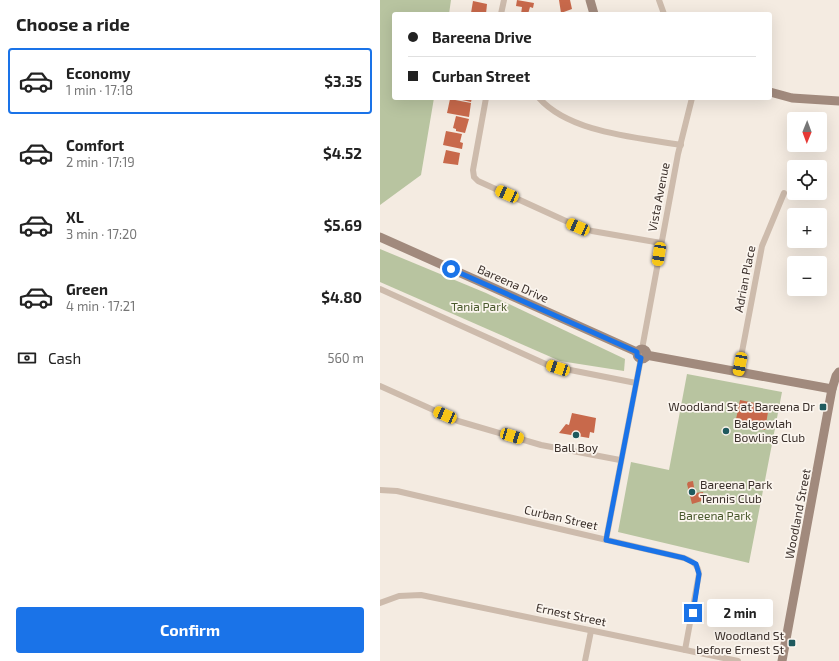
<!DOCTYPE html>
<meta charset="utf-8">
<style>
:root{--surface:#fff;--page:#f2f2f2;--text:#222;--muted:#767676;--line:#e0e0e0;--accent:#1a73e8}
body{margin:0;font-family:"Exo 2",sans-serif;background:var(--page);color:var(--text);height:100vh;display:flex;flex-direction:column;font-size:15px;white-space:nowrap}
*{box-sizing:border-box;margin:0}
p{font-size:13px;color:var(--muted)}
.icon{flex:none;width:22px;height:22px;fill:none;stroke:currentColor;stroke-width:2;stroke-linecap:round;stroke-linejoin:round}
.map{position:relative;flex:1;overflow:hidden}
.sheet{display:flex;flex-direction:column;background:var(--surface);width:380px}
.sheet>*{flex:none}
.top-card{position:absolute;left:12px;top:12px;width:380px;height:88px;border-radius:4px;box-shadow:0 4px 16px #0002;display:grid;align-content:center;height:88px;padding:0 16px;background:var(--surface)}
.needle{width:26px;rotate:181deg}
.buttons{position:absolute;left:407px;top:112px;display:grid;gap:8px}
.buttons a{display:grid;place-items:center;width:40px;height:40px;border-radius:4px;background:var(--surface);box-shadow:0 4px 16px #0002;font-size:20px}
.end{position:absolute;width:18px;height:18px;margin:-9px;border:5px solid #1a73e8;background:#fff;box-shadow:0 0 0 2px #fff}
.from{border-radius:50%}
.bubble{position:absolute;height:28px;border-radius:4px;background:var(--surface);box-shadow:0 4px 16px #0002;font-size:13px;font-weight:700;line-height:28px;text-align:center}
.car{position:absolute;width:12px;height:24px;margin:-12px -6px;border-radius:5px;box-shadow:0 0 3px 1px #0007;background:linear-gradient(#f5c518 24%,#345 0 40%,#f5c518 0 76%,#345 0 86%,#f5c518 0)}
.top-card b{display:flex;align-items:center;gap:14px;height:38px;font-size:15px}
.top-card b+b{border-top:1px solid var(--line)}
.top-card i{width:10px;height:10px;background:var(--text)}
ul{padding:0;list-style:none}
li{display:flex;align-items:center;gap:12px;height:66px;margin:0 8px 6px;padding:0 8px;border:2px solid transparent;border-radius:4px}
li div{flex:1}
li b{display:block;font-size:15px}
li em{font-style:normal;font-weight:700}
li.current{border-color:var(--accent)}
li>.icon{width:36px;height:36px;stroke-width:1.5}
h2{padding:0 16px;font-size:18px;line-height:48px}
.pay{display:flex;align-items:center;gap:10px;height:44px;padding:0 16px;font-size:15px}
.pay p{margin-inline-start:auto}
.cta{display:flex;gap:8px;margin-top:auto;padding:8px 16px}
.cta a{flex:1;height:46px;border-radius:4px;background:var(--accent);color:#fff;font-size:16px;font-weight:700;line-height:46px;text-align:center}
main{display:flex;flex:1;min-height:0}
.map>svg:first-child{display:block}
</style>
<main>
<section class="sheet">
<h2>Choose a ride</h2>
<ul>
<li class="current"><svg class="icon" aria-label="car" viewBox="0 0 24 24"><path d="M5 17H2v-5l4-1 3-4h7l3 4 3 1v5h-3M9 17h6M6 11h13"/><circle cx="7" cy="17" r="2"/><circle cx="17" cy="17" r="2"/></svg><div><b>Economy</b><p>1 min · 17:18</p></div><em>$3.35</em></li>
<li><svg class="icon" aria-label="car" viewBox="0 0 24 24"><path d="M5 17H2v-5l4-1 3-4h7l3 4 3 1v5h-3M9 17h6M6 11h13"/><circle cx="7" cy="17" r="2"/><circle cx="17" cy="17" r="2"/></svg><div><b>Comfort</b><p>2 min · 17:19</p></div><em>$4.52</em></li>
<li><svg class="icon" aria-label="car" viewBox="0 0 24 24"><path d="M5 17H2v-5l4-1 3-4h7l3 4 3 1v5h-3M9 17h6M6 11h13"/><circle cx="7" cy="17" r="2"/><circle cx="17" cy="17" r="2"/></svg><div><b>XL</b><p>3 min · 17:20</p></div><em>$5.69</em></li>
<li><svg class="icon" aria-label="car" viewBox="0 0 24 24"><path d="M5 17H2v-5l4-1 3-4h7l3 4 3 1v5h-3M9 17h6M6 11h13"/><circle cx="7" cy="17" r="2"/><circle cx="17" cy="17" r="2"/></svg><div><b>Green</b><p>4 min · 17:21</p></div><em>$4.80</em></li>
</ul>
<div class="pay"><svg class="icon" aria-label="cash" viewBox="0 0 24 24"><path d="M3 7h18v10H3z"/><circle cx="12" cy="12" r="2"/></svg>Cash<p>560 m</p></div>
<div class="cta"><a>Confirm</a></div>
</section>
<div class="map">
<svg width="459" height="661" viewBox="0 0 459 661">
<rect width="100%" height="100%" fill="#f4ebe1"/>
<g fill="#b8c4a0">
<path d="M0,0H71L69,14H14V98H54L41,175L0,205Z"/>
<path d="M0,249L106,293L245,359L244,371L180,361L0,282Z"/>
<path d="M307,374L402,392L369,563L238,532L251,462L289,470Z"/>
</g>
<g fill="#c8694b">
<path d="M137,0L154,3L153,8L150,7L148,14H141L142,7L136,6Z"/>
<path d="M179,0H190L192,9L181,13Z"/>
<path d="M93,1L107,4L106,14L91,13Z"/>
<path d="M73,98H92L91,102Z"/>
<path d="M70,99L91,103L89,117L67,113Z"/>
<path d="M76,116L89,119L85,133L76,131V129L73,128Z"/>
<path d="M66,131L82,134L80,142L83,143L82,149L63,145Z"/>
<path d="M66,150L80,153L78,165L63,163Z"/>
<path d="M360,400L389,406L385,430L355,424Z"/>
<path d="M192,413L216,418L214,433L210,432L209,438L179,433L186,424L189,425Z"/>
<path d="M313,481L315,493L323,492L325,500L312,504L307,484L308,482Z"/>
</g>
<g fill="none" stroke-linecap="round" stroke-linejoin="round">
<g stroke="#cdbbac" stroke-width="6">
<path d="M279,0L284,14"/>
<path d="M121,14L124,0"/>
<path d="M106,98L93,170L94,177L98,181L199,227L212,231L281,243"/>
<path d="M159,98C190,133 256,137 301,145"/>
<path d="M0,289L170,366L256,383"/>
<path d="M262,349L298,154L312,98"/>
<path d="M358,373L382,246L404,193"/>
<path d="M0,386L78,421L161,445L240,460"/>
<path d="M0,490L17,491L304,558C312,561 318,564 319,574L305,650"/>
<path d="M226,540L261,358"/>
<path d="M0,603L19,596L41,595L358,661"/>
<path d="M205,661L211,631"/>
</g>
<g stroke="#a18a7d" stroke-width="9">
<path d="M210,0L214,14"/>
<path d="M390,92L412,98L459,101"/>
<path d="M0,237L257,352"/>
<circle cx="262" cy="354" r="5"/>
<path d="M266,355L452,389"/>
<path d="M402,661L452,389L456,376L459,372"/>
</g>
</g>
<g fill="none" stroke-linecap="round" stroke-linejoin="round">
<path stroke="#1a73e8" stroke-width="5" d="M71,269L257,352V356L261,358L226,540L304,558L316,564L319,574L313,613"/>
</g>
<g fill="#1f5a5e" stroke="#fbf5ee" stroke-width="1.5">
<rect x="439" y="403" width="8" height="8" rx="2"/>
<circle cx="346" cy="431" r="4"/>
<circle cx="196" cy="435" r="4"/>
<circle cx="312" cy="492" r="4"/>
<rect x="408" y="639" width="8" height="8" rx="2"/>
</g>
<g text-anchor="middle" stroke-width="3.5" stroke-linejoin="round" paint-order="stroke">
<g font-size="12" fill="#3b302b" stroke="#fbf5ee">
<text transform="translate(279 197) rotate(-79)" y="4">Vista Avenue</text>
<text transform="translate(365 279) rotate(-79)" y="4">Adrian Place</text>
<text transform="translate(133 284) rotate(24)" y="4">Bareena Drive</text>
<text transform="translate(418 514) rotate(-79)" y="4">Woodland Street</text>
<text transform="translate(181 518) rotate(13)" y="4">Curban Street</text>
<text transform="translate(191 615) rotate(12)" y="4">Ernest Street</text>
</g>
<g font-size="12" fill="#4a5a2e" stroke="#fbf5ee">
<text x="99" y="311">Tania Park</text>
<text x="335" y="520">Bareena Park</text>
</g>
<g font-size="12" fill="#3b302b" stroke="#fbf5ee" text-anchor="end">
<text x="435" y="411">Woodland St at Bareena Dr</text>
<text x="354" y="428" text-anchor="start">Balgowlah<tspan x="354" dy="14">Bowling Club</tspan></text>
<text x="196" y="452" text-anchor="middle">Ball Boy</text>
<text x="320" y="489" text-anchor="start">Bareena Park<tspan x="320" dy="14">Tennis Club</tspan></text>
<text x="404" y="640">Woodland St<tspan x="404" dy="14">before Ernest St</tspan></text>
</g>
</g>
</svg>
<div class="buttons">
<a><svg class="needle" viewBox="-14 -14 28 28"><path d="M0-13l5 13h-10z" fill="#e53935"/><path d="M0 13l5-13h-10z" fill="#767676"/></svg></a>
<a><svg class="icon" aria-label="locate" viewBox="0 0 24 24"><circle cx="12" cy="12" r="6"/><path d="M12 2v4M12 18v4M2 12h4M18 12h4"/></svg></a>
<a>+</a>
<a>−</a>
</div>
<i class="end from" style="left:71px;top:269px"></i>
<i class="end" style="left:313px;top:613px"></i>
<div class="bubble" style="left:327px;top:599px;width:66px">2 min</div>
<i class="car" style="left:127px;top:194px;rotate:294deg"></i>
<i class="car" style="left:198px;top:227px;rotate:294deg"></i>
<i class="car" style="left:279px;top:254px;rotate:189deg"></i>
<i class="car" style="left:360px;top:364px;rotate:191deg"></i>
<i class="car" style="left:178px;top:368px;rotate:288deg"></i>
<i class="car" style="left:65px;top:415px;rotate:294deg"></i>
<i class="car" style="left:132px;top:436px;rotate:107deg"></i>
<div class="top-card">
<b><i class="from"></i>Bareena Drive</b>
<b><i></i>Curban Street</b>
</div>
</div>
</main>
